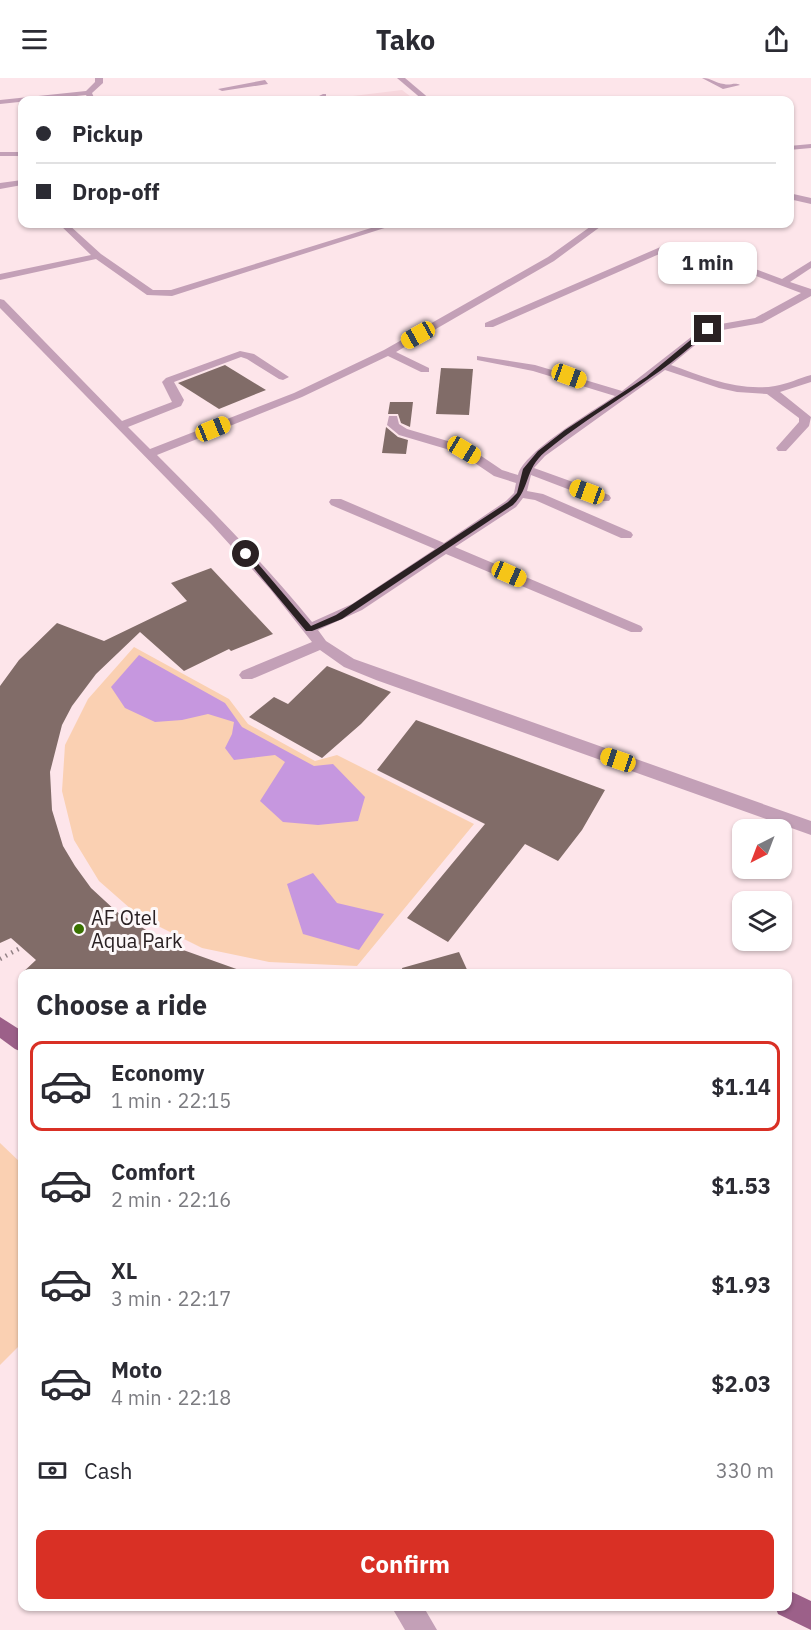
<!DOCTYPE html>
<meta charset="utf-8">
<style>
:root{--surface:#fff;--page:#f2f2f3;--text:#2b2b33;--muted:#7c7c81;--line:#e1e1e2;--accent:#d93025}
body{margin:0;font-family:"IBM Plex Sans",sans-serif;background:var(--page);color:var(--text);height:100vh;display:flex;flex-direction:column;font-size:22px;white-space:nowrap}
*{box-sizing:border-box;margin:0}
p{font-size:20px;color:var(--muted)}
.icon{flex:none;width:33px;height:33px;fill:none;stroke:currentColor;stroke-width:2;stroke-linecap:round;stroke-linejoin:round}
.map{position:relative;flex:1;overflow:hidden}
.sheet{position:absolute;left:18px;top:891px;width:774px;height:642px;display:flex;flex-direction:column;background:var(--surface);border-radius:12px;box-shadow:0 2px 4px #0004}
.sheet>*{flex:none}
.guide{position:absolute;left:18px;top:18px;width:776px;height:132px;border-radius:12px;box-shadow:0 2px 4px #0004;display:grid;align-content:center;height:132px;padding:0 18px;background:var(--surface)}
.needle{width:39px;rotate:222deg}
.fabs{position:absolute;left:732px;top:741px;display:grid;gap:12px}
.fabs a{display:grid;place-items:center;width:60px;height:60px;border-radius:12px;background:var(--surface);box-shadow:0 2px 4px #0004;font-size:30px}
.end{position:absolute;width:27px;height:27px;margin:-14px;border:8px solid #2a2123;background:#fff;box-shadow:0 0 0 3px #fff}
.from{border-radius:50%}
.bubble{position:absolute;height:42px;border-radius:12px;background:var(--surface);box-shadow:0 2px 4px #0004;font-size:20px;font-weight:700;line-height:42px;text-align:center}
.car{position:absolute;width:18px;height:36px;margin:-18px -9px;border-radius:8px;box-shadow:0 0 4px 2px #0007;background:linear-gradient(#f5c518 24%,#345 0 40%,#f5c518 0 76%,#345 0 86%,#f5c518 0)}
.guide b{display:flex;align-items:center;gap:21px;height:57px;font-size:22px}
.guide b+b{border-top:2px solid var(--line)}
.guide i{width:15px;height:15px;background:var(--text)}
ul{padding:0;list-style:none}
li{display:flex;align-items:center;gap:18px;height:90px;margin:0 12px 9px;padding:0 6px;border:3px solid transparent;border-radius:12px}
li div{flex:1}
li b{display:block;font-size:22px}
li em{font-style:normal;font-weight:700}
li.selected{border-color:var(--accent)}
li>.icon{width:54px;height:54px;stroke-width:1.5}
h2{padding:0 18px;font-size:27px;line-height:72px}
.pay{display:flex;align-items:center;gap:15px;height:66px;padding:0 18px;font-size:22px}
.pay p{margin-inline-start:auto}
.action{display:flex;gap:12px;margin-top:auto;padding:12px 18px}
.action a{flex:1;height:69px;border-radius:12px;background:var(--accent);color:#fff;font-size:24px;font-weight:700;line-height:69px;text-align:center}
header{display:flex;justify-content:space-between;align-items:center;height:78px;padding:0 18px;background:var(--surface);font-size:27px;font-weight:700}
.map>svg:first-child{display:block}
</style>
<header><svg class="icon" aria-label="menu" viewBox="0 0 24 24"><path d="M4 6h16M4 12h16M4 18h16"/></svg>Tako<svg class="icon" aria-label="share" viewBox="0 0 24 24"><path d="M12 15V3M7 8l5-5 5 5M5 13v7h14v-7"/></svg></header>
<div class="map">
<svg width="811" height="1552" viewBox="0 0 811 1552">
<rect width="100%" height="100%" fill="#fde5ea"/>
<path fill="#f7d7dd" d="M402,12L415,22H319H320Z"/>
<g fill="#fad0b2">
<path d="M134,569L229,621L248,646L315,683L337,677L474,746L357,888L269,884L202,870L140,839L99,803L74,762L62,713L65,667L88,621Z"/>
<path d="M0,1065L22,1086V1265L0,1287Z"/>
</g>
<g fill="#c697df">
<path d="M139,577L225,625L242,649L314,688L333,686L365,719L358,743L318,747L283,744L260,723L285,684L275,677L234,682L225,670L232,656L234,644L208,636L182,642L155,644L125,630L111,609Z"/>
<path d="M313,795L337,825L384,836L359,872L303,856L287,806Z"/>
</g>
<g fill="#816c68">
<path d="M225,287L266,312L219,331L178,305Z"/>
<path d="M441,290L473,291L469,337L436,336Z"/>
<path d="M390,324H413L410,349L401,345L398,336H388Z"/>
<path d="M386,349L398,359L408,362L406,376L382,375Z"/>
<path d="M211,490L273,556L231,573L229,571L184,593L140,554L96,596L72,628L62,647L50,694L52,732L63,768L75,788L91,810L117,834L172,868L242,893L241,896H21L36,882L11,860L0,865V608L19,582L57,545L104,563L187,523L171,505Z"/>
<path d="M327,588L391,614L361,646L322,680L249,639L274,619L288,626Z"/>
<path d="M416,642L605,712L582,752L558,783L525,766L448,864L407,840L485,746L377,692Z"/>
<path d="M459,874L469,896H403L402,890Z"/>
</g>
<g fill="none" stroke-linecap="round" stroke-linejoin="round">
<path stroke="#938286" stroke-width="4.5" stroke-dasharray="1.5 5" stroke-linecap="butt" d="M0,881L22,869"/>
<g fill="#c3a0b7" fill-rule="evenodd">
<path d="M95,0H103V5L92,15L95,22H89L86,17L0,26V22L86,13L95,4Z"/>
<path d="M397,0H405L431,22H423Z"/>
<path d="M702,0C712,0 715,5 724,6C730,8 734,4 740,7L723,11Z"/>
<path d="M265,2L268,6L222,13L218,11Z"/>
<path d="M323,16H326V20L320,22H311Z"/>
<path d="M811,66V70L789,72V68Z"/>
<rect x="0" y="74" width="22" height="4"/>
<path d="M22,102V107L0,111V105Z"/>
<path d="M789,115L811,120V126L789,121Z"/>
<path d="M59,146H68L101,176L153,212H171L384,146H397L172,218L147,217L96,181L0,202V196L91,177Z"/>
<path d="M594,146H604L554,183L396,274L429,290V294H421L388,278L302,319L157,377C211,431 264,485 312,544L352,526L435,471L331,427L329,424L331,421H341L444,465L506,423L514,415L516,405L494,398L460,375L399,357L387,347L389,338H397L399,346L407,351L468,369L502,392L518,397C524,373 593,333 615,318L533,293L477,282V278L535,287L622,313L704,249L755,240L801,215L693,174L673,170L493,249H485V245L672,164L699,170L782,201L811,183V190L790,204L811,211V218L762,245L711,254L671,287C704,299 740,314 775,308C788,306 799,300 811,297V304L780,314L811,339L809,348L786,373H778L776,370L799,344V340L767,316L737,314L719,310L665,292L545,378L534,390L609,417L611,420L609,423H599L531,397L527,413L543,416L631,454L633,457L631,460H621L535,422L523,420L516,429L455,469L641,548L643,551L641,554H631L446,476L362,532L318,552L326,563L354,581L811,743V757L376,602L344,589L320,572L252,601H242L239,597L242,593L312,564L270,511L212,447L0,230V221L4,222L122,343L172,324L162,304L166,300L240,273L254,276L289,299L283,302L279,301L247,281L241,279L174,304L184,322L181,328L128,349L150,371L294,315L384,272L548,179Z"/>
<path d="M391,1528H423L437,1552H405Z"/>
</g>
<g fill="#9c6089" fill-rule="evenodd">
<path d="M0,939L22,953V974L15,971L0,960Z"/>
<path d="M788,1512L811,1523V1552L778,1536L775,1528H788Z"/>
</g>
</g>
<path fill="#2a2123" d="M705,250L710,251C661,300 598,330 545,374C524,392 531,409 513,427L342,541L312,553H306L242,476L249,475L311,548L336,537L508,424L517,415L523,391L538,373L565,352L646,299Z"/>
<circle fill="#397200" stroke="#fdf8f9" stroke-width="2" cx="79" cy="851" r="6"/>
<g text-anchor="middle" stroke-width="6" stroke-linejoin="round" paint-order="stroke">
<g font-size="20" fill="#2a2123" stroke="#fdf8f9" text-anchor="start">
<text x="91" y="847">AF Otel<tspan x="91" dy="23">Aqua Park</tspan></text>
</g>
</g>
</svg>
<div class="fabs">
<a><svg class="needle" viewBox="-14 -14 28 28"><path d="M0-13l5 13h-10z" fill="#e53935"/><path d="M0 13l5-13h-10z" fill="#7c7c81"/></svg></a>
<a><svg class="icon" aria-label="layers" viewBox="0 0 24 24"><path d="M12 4l9 5-9 5-9-5zM3 14l9 5 9-5"/></svg></a>
</div>
<i class="end from" style="left:246px;top:476px"></i>
<i class="end" style="left:708px;top:251px"></i>
<div class="bubble" style="left:658px;top:164px;width:99px">1 min</div>
<i class="car" style="left:418px;top:257px;rotate:241deg"></i>
<i class="car" style="left:569px;top:298px;rotate:110deg"></i>
<i class="car" style="left:213px;top:351px;rotate:68deg"></i>
<i class="car" style="left:464px;top:372px;rotate:121deg"></i>
<i class="car" style="left:587px;top:414px;rotate:290deg"></i>
<i class="car" style="left:509px;top:496px;rotate:114deg"></i>
<i class="car" style="left:618px;top:682px;rotate:289deg"></i>
<div class="guide">
<b><i class="from"></i>Pickup</b>
<b><i></i>Drop-off</b>
</div>
<section class="sheet">
<h2>Choose a ride</h2>
<ul>
<li class="selected"><svg class="icon" aria-label="car" viewBox="0 0 24 24"><path d="M5 17H2v-5l4-1 3-4h7l3 4 3 1v5h-3M9 17h6M6 11h13"/><circle cx="7" cy="17" r="2"/><circle cx="17" cy="17" r="2"/></svg><div><b>Economy</b><p>1 min · 22:15</p></div><em>$1.14</em></li>
<li><svg class="icon" aria-label="car" viewBox="0 0 24 24"><path d="M5 17H2v-5l4-1 3-4h7l3 4 3 1v5h-3M9 17h6M6 11h13"/><circle cx="7" cy="17" r="2"/><circle cx="17" cy="17" r="2"/></svg><div><b>Comfort</b><p>2 min · 22:16</p></div><em>$1.53</em></li>
<li><svg class="icon" aria-label="car" viewBox="0 0 24 24"><path d="M5 17H2v-5l4-1 3-4h7l3 4 3 1v5h-3M9 17h6M6 11h13"/><circle cx="7" cy="17" r="2"/><circle cx="17" cy="17" r="2"/></svg><div><b>XL</b><p>3 min · 22:17</p></div><em>$1.93</em></li>
<li><svg class="icon" aria-label="car" viewBox="0 0 24 24"><path d="M5 17H2v-5l4-1 3-4h7l3 4 3 1v5h-3M9 17h6M6 11h13"/><circle cx="7" cy="17" r="2"/><circle cx="17" cy="17" r="2"/></svg><div><b>Moto</b><p>4 min · 22:18</p></div><em>$2.03</em></li>
</ul>
<div class="pay"><svg class="icon" aria-label="cash" viewBox="0 0 24 24"><path d="M3 7h18v10H3z"/><circle cx="12" cy="12" r="2"/></svg>Cash<p>330 m</p></div>
<div class="action"><a>Confirm</a></div>
</section>
</div>
